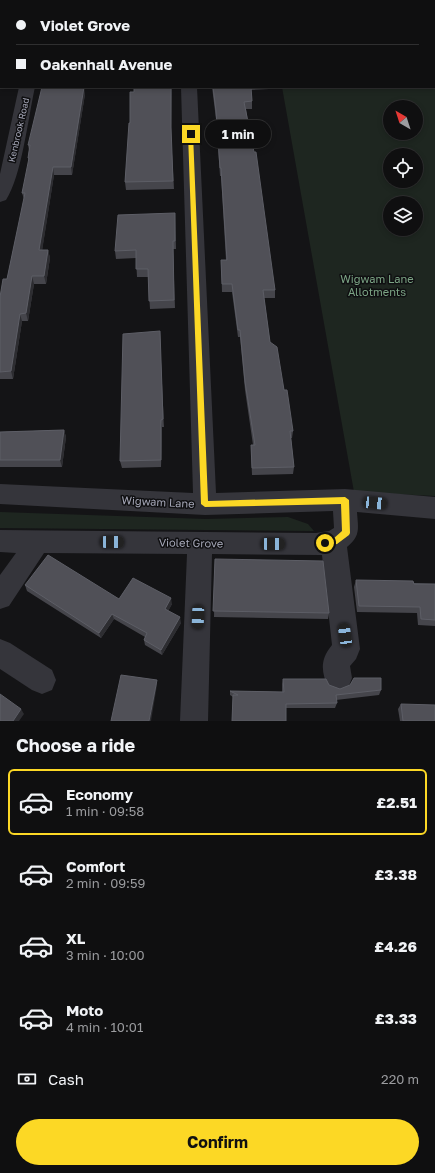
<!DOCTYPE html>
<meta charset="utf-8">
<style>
:root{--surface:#0f0f10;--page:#181819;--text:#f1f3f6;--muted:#9b9c9f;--line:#2f2f30;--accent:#fcd825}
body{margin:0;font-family:"Golos Text",sans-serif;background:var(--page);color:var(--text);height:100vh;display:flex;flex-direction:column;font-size:15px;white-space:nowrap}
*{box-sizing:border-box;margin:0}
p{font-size:13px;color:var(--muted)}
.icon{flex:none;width:22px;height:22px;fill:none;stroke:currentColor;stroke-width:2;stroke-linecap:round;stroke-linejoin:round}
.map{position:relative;height:721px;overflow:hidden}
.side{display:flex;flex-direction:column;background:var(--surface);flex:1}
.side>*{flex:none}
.hud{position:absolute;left:0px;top:0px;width:435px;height:88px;box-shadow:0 2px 6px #0003,0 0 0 1px var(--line);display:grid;align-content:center;height:88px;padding:0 16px;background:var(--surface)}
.needle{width:26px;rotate:321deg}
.tools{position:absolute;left:383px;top:100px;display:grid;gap:8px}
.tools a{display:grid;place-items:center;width:40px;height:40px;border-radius:50%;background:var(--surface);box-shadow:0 2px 6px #0003,0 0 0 1px var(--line);font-size:20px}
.end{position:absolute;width:18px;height:18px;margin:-9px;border:5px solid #fcd825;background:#111;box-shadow:0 0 0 2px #111}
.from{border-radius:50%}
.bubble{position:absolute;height:28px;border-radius:14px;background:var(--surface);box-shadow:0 2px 6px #0003,0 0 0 1px var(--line);font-size:13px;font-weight:700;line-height:28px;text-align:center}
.car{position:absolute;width:12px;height:24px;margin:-12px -6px;border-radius:5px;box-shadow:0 0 3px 1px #0007;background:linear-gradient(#222 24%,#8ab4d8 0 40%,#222 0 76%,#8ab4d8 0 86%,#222 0)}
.hud b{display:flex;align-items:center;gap:14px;height:38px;font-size:15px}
.hud b+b{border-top:1px solid var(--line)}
.hud i{width:10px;height:10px;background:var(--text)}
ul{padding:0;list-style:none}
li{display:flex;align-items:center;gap:12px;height:66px;margin:0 8px 6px;padding:0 8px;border:2px solid transparent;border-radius:6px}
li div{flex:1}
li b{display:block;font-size:15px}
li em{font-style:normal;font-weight:700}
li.on{border-color:var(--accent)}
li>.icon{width:36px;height:36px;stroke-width:1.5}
h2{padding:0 16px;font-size:18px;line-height:48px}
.pay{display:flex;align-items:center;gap:10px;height:44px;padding:0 16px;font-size:15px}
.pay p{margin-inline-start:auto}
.button{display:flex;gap:8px;margin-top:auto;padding:8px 16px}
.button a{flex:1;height:46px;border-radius:24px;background:var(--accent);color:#111;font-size:16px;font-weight:700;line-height:46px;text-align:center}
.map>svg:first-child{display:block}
</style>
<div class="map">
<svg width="435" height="721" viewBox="0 0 435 721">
<rect width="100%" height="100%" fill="#141416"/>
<g fill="#1e2620" fill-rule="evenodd">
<path d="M395,0H435V496L354,492L282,87H434V1ZM390,107H416V133H390ZM390,155H416V181H390ZM390,203H416V229H390Z"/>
<path d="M0,512L206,519L288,517L308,524L314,531L0,528Z"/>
</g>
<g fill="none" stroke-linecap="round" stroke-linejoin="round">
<g fill="#35353b" fill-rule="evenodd">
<rect x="179" y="0" width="14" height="1"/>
<rect x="0" y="54" width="1" height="8"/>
<path d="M19,87H35C28,118 22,175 6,200L0,202V174Z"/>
<path d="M181,87H197L216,493L345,489L435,497V519L357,512C358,528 361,536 347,547L360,649L356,659L350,666L352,678L348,688L338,692L328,688C321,670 320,660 332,645L322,555L212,554L208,721H180L187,554L44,553L9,606L0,609V575L16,553L0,552V530L316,533L329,531L334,528L333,511L205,515L0,504V484L193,493Z"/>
<path d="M0,639L10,643L52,670L56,680L52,690L42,694L32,690L0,669Z"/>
</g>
</g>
<g fill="#45454b">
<path d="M0,0H178V1H1V47H0Z"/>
<path d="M212,87H269V89L251,90L252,101V109H246L275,290V298H264L270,342L284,390L293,431L292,438H291L294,467L293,474L252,475L251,452V445H253L245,390L240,337H238L232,292H222L221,260H226L221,176H220L216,119Z"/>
<path d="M134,92L171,135L174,189L126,190L125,182L130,123Z"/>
<path d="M85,94L72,175H54L42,250H48L50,258L46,284H34L28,321H22L13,379H0V297L7,279L24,199L22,193L29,162L28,158L29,150L28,145Z"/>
<path d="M175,213L176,249H173L175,308L150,309L148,277H137L136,258L116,259L115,251Z"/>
<path d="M160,339L164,427H162L161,467L122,468L120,461Z"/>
<path d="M64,430L66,437L62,467H0V432Z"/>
<path d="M215,559L329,613L328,619L214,617Z"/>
<path d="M356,580L435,584V626L418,625L417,613L357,612L354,587Z"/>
<path d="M25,585L119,599L172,604L168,611L181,623L162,655L145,645L144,640L145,637L114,619L101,638L27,591Z"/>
<path d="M283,679L329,685L340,689L381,690L379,695L336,700L337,703L335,708H286V721H232L233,697L230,695V691L282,692V684Z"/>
<path d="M401,704L435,721H400L398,709Z"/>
</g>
<g fill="#2d2d31">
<path d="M84,87L85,94L72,175L71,167Z"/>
<path d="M171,87H172L171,135Z"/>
<path d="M53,167L54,175L41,258L39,250Z"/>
<path d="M48,250L50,258L46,284L44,276Z"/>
<path d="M32,276L34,284L28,321L26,313Z"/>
<path d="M20,314L22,321L13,379L11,371Z"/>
<path d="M160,331V339L164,427L163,419Z"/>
<path d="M161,420L162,427L161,467Z"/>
<path d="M64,430L66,437L62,467L60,460Z"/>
<path d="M171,598L172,604L166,615L165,609Z"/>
<path d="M112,614L114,619L101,638L99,633Z"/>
<path d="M180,617L181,623L162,655L161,650Z"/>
<path d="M157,680V685L151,721H149Z"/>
<path d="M21,709L24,714L19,721H13Z"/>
</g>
<g fill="#505057" stroke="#5d5e66">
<path d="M0,0H172V1H1V40H0Z"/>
<path d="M208,0H230L231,1H208Z"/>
<path d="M42,87H84L71,167H53L39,250H48L44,276H32L26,313L20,314L11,371L0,372V297L3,279H7L25,193H22L29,158H28L30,145H28Z"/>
<path d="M134,87H171V127L173,181L125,182L129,123H130V92H134Z"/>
<path d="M213,87H251L252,101L244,102L254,152H256L275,290H263L270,342L277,347L284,390H287L293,431H290L294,467L252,468L251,445H255L245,382L240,330H238L232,284H222L221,260H227L221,168H220L216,111Z"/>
<path d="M175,213V241H173L174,300L149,301L148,269H136V250L115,251L118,215Z"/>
<path d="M160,331L163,419L161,420V460L120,461L123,334Z"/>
<path d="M64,430L60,460H0V432Z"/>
<path d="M48,555L119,599L133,578L171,598L165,609L180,617L161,650L144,640L147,633L112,614L99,633L25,585Z"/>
<path d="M215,559L323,561L329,613L213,611Z"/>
<path d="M356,580L413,581L414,584H435V620L421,619L420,607L359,606Z"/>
<path d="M121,675L157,680L149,721H111Z"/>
<path d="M354,678H381V690L336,695L337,703L286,704V721H232L233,695H238L230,691L284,692L283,679H326L329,685L340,689L350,685Z"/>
<path d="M0,694L21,709L13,721H0Z"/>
<path d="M401,704L435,705V721H403Z"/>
</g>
<path fill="#fcd825" d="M191,133L193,134L208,501L345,497L349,500L350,533L349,535L337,544L325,546L321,543L325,539H333L342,531L341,504L205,507L201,504L188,134Z"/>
<g text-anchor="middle" stroke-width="3" stroke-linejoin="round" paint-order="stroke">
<g font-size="9" fill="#a5a7b7" stroke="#0f0f11">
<text transform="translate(19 130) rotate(-77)" y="3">Kenbrook Road</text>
</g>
<g font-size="11" fill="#7ba384" stroke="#0f0f11">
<text x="377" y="283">Wigwam Lane<tspan x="377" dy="13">Allotments</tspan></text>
</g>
<g font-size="11" fill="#a5a7b7" stroke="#0f0f11">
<text transform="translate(158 502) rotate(3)" y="4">Wigwam Lane</text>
<text transform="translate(191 543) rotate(1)" y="4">Violet Grove</text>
</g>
</g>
</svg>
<div class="tools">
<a><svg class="needle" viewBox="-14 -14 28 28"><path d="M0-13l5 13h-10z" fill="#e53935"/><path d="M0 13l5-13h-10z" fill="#9b9c9f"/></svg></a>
<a><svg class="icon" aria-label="locate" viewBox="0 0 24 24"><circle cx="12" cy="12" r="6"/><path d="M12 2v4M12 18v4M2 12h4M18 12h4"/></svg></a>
<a><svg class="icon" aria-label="layers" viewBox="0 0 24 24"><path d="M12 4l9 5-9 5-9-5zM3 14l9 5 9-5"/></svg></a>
</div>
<i class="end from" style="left:325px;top:543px"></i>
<i class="end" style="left:191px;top:134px"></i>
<div class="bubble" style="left:205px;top:120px;width:66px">1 min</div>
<i class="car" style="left:375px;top:503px;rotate:95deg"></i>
<i class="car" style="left:112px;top:542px;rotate:91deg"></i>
<i class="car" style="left:273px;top:544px;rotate:90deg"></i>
<i class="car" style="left:198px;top:617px;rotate:182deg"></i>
<i class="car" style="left:345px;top:635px;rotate:352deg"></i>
<div class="hud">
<b><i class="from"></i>Violet Grove</b>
<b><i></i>Oakenhall Avenue</b>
</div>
</div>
<section class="side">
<h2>Choose a ride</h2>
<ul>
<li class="on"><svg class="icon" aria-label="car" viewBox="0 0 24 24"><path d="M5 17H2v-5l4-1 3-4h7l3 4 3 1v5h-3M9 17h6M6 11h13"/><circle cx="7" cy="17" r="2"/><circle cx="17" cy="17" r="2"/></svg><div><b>Economy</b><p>1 min · 09:58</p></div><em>£2.51</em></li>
<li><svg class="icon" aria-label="car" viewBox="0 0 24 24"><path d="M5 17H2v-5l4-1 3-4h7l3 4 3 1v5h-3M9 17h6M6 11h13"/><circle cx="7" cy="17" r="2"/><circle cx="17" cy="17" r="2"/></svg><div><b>Comfort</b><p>2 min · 09:59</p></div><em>£3.38</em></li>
<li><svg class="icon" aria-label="car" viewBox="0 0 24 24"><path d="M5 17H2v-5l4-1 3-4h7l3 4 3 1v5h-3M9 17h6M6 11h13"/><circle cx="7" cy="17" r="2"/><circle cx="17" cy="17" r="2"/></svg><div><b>XL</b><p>3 min · 10:00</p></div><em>£4.26</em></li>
<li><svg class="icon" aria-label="car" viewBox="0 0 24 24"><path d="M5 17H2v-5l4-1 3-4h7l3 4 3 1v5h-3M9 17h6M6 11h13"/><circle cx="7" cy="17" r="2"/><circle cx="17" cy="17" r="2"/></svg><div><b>Moto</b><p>4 min · 10:01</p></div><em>£3.33</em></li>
</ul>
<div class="pay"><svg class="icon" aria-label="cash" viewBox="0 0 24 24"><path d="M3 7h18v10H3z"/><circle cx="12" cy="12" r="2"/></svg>Cash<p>220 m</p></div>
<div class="button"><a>Confirm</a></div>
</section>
